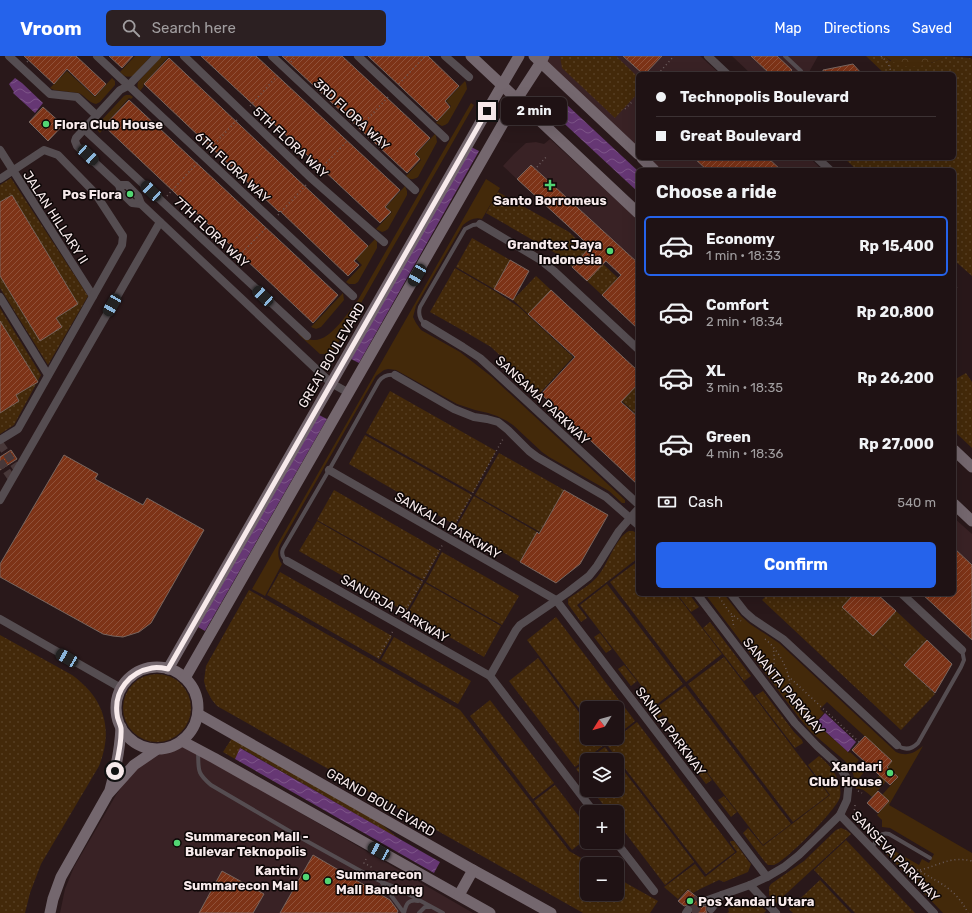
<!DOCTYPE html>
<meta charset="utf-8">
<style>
:root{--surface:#1f1214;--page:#2c2022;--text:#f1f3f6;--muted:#a19ea0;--line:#3c3234;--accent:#2563eb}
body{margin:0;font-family:Rubik,sans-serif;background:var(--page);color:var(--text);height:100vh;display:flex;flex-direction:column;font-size:15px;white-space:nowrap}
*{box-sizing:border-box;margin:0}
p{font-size:13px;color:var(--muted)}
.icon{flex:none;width:22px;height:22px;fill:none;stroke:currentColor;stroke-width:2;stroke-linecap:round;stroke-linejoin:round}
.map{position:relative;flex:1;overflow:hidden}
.drawer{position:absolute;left:636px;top:112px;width:320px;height:428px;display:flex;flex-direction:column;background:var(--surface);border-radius:6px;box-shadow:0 4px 16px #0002,0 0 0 1px var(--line)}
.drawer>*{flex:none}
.banner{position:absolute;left:636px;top:16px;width:320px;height:88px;border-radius:6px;box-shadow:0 4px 16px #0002,0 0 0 1px var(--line);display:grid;align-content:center;height:88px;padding:0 20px;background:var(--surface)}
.needle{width:26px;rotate:233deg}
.buttons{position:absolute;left:580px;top:645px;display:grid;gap:8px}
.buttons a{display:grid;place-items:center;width:44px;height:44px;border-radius:6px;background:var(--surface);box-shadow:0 4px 16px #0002,0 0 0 1px var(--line);font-size:20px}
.end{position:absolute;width:18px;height:18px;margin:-9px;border:5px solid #f7eaeb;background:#111;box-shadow:0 0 0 2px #111}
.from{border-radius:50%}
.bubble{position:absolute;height:28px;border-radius:6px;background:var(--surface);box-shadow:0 4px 16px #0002,0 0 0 1px var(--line);font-size:13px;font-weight:700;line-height:28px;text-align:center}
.car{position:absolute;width:12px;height:24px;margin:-12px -6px;border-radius:5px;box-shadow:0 0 3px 1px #0007;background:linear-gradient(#222 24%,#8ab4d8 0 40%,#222 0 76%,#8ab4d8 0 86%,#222 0)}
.banner b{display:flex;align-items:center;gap:14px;height:38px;font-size:15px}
.banner b+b{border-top:1px solid var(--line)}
.banner i{width:10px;height:10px;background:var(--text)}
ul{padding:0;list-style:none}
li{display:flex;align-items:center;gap:12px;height:60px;margin:0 8px 6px;padding:0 12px;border:2px solid transparent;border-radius:6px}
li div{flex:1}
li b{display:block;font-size:15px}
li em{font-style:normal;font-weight:700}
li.on{border-color:var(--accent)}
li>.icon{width:36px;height:36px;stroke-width:1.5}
h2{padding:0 20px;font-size:18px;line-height:48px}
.pay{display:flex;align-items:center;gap:10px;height:44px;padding:0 20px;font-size:15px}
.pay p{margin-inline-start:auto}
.action{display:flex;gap:8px;margin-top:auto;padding:8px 20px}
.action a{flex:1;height:46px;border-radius:6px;background:var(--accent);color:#fff;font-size:16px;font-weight:700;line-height:46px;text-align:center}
header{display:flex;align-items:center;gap:24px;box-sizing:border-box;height:56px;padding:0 20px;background:var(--accent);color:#fff}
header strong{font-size:19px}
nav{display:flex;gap:22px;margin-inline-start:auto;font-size:14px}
.search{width:280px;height:36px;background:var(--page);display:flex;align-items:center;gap:10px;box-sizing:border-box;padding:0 14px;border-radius:6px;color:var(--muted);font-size:15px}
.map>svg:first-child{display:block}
</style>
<header>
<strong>Vroom</strong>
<div class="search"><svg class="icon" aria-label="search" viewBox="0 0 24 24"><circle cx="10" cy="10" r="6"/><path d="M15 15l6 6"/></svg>Search here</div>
<nav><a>Map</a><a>Directions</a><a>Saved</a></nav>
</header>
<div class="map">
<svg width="972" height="857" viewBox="0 0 972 857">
<defs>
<pattern id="grass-dots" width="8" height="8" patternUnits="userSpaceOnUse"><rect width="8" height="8" fill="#43290a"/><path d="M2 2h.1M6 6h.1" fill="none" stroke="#563e22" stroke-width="1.8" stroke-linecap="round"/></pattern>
<pattern id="forest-crowns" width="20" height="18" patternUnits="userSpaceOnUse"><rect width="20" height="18" fill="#43290a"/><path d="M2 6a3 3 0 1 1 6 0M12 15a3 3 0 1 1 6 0" fill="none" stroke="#563e22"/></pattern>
<pattern id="water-waves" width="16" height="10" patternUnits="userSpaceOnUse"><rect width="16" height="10" fill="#663774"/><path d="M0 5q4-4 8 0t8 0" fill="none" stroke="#7d5488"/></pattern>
<pattern id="building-hatch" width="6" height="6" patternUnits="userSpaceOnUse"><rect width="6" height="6" fill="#7d3317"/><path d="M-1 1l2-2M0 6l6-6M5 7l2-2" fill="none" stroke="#905139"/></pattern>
</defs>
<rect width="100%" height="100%" fill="#29181a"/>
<g fill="#392225">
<path d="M550,0H700L720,18H638V94L546,6Z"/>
<path d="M732,0H818L808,18H751Z"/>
<path d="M550,83L638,164V236L503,110L514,98L526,87L536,86L544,88Z"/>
<path d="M647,102H810L822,114H659Z"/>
<path d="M954,462L972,478V549L954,532Z"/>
<path d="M187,690L242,723L473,857H60L65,833L74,811L116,739L135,712L155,694Z"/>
</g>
<g fill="url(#grass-dots)">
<path d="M560,0H616L638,21V37L615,62L562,12Z"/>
<path d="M866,0H885L890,5L931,7L947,0L969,2L972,3V220L954,204V114H857L844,102H954V18H885Z"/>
<path d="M11,122L88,240L48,309L0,232V129Z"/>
<path d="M498,136L569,176L588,194L572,211L557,198L486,157Z"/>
<path d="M472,182L510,204L494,233L456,211Z"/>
<path d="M603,208L618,222L602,239L587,225Z"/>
<path d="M455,212L493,234L519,251L573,301L540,337L491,291L469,278L430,256Z"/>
<path d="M536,220L551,234L528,258L513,244Z"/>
<path d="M0,252L41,319L14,369L0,378Z"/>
<path d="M966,317L972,326V392L954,375V324Z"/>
<path d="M638,328V359H637L622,345Z"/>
<path d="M390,335L496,395L473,437L366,377Z"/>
<path d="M365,379L472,439L455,469L349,408Z"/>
<path d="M499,397L564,434L540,476L475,439Z"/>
<path d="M334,434L440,495L424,524L317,464Z"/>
<path d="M474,440L537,476L520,506L457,470Z"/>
<path d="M317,465L423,526L406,556L299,495Z"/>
<path d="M629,475H633L638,478V502L577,549L587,562L581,566L568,548V543C578,536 590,529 598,520C608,508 616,481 629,475Z"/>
<path d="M442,496L519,540L502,569L426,526Z"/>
<path d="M638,505V538H676L722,598L686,626L610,526Z"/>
<path d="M280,516L392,580L379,603L267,539Z"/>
<path d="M425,527L501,570L484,601L408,557Z"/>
<path d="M607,528L683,628L656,649L580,549Z"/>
<path d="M249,534L460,654L569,795L592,808H587V838H617V822L658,845L650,857H583L217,650L212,644L206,633L204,625L206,610Z"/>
<path d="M677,538H689L699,551L691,556Z"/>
<path d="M768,538H828L841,550L828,538H854L842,551L935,638L901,674L762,544Z"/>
<path d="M896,555L927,584L904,609L873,580Z"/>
<path d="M556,561L635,665L617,679V652H587V663L527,584Z"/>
<path d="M710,566L751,620L744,625L703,572Z"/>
<path d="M600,577L612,593L606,597L594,581Z"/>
<path d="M0,579L72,619C104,642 114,673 99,710L41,808L30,837L25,857H0Z"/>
<path d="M394,581L471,625L458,648L381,604Z"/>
<path d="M724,601L829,739L793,766L688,628Z"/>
<path d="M538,602L587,667V682H599L604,689L575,711L509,625Z"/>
<path d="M624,609L637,625L631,630L618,613Z"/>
<circle cx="157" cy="652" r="34"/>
<path d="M685,630L791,768L763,789L657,651Z"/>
<path d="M763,635L794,676L802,684L803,687L795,692L755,640Z"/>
<path d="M649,641L663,659L657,664L643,646Z"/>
<path d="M490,644L554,727L533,743L470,660Z"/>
<path d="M637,666L735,796L706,818L607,689Z"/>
<path d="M675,676L687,691L682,696L669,680Z"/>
<path d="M232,682L380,767L399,783L241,692L235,703L223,696Z"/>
<path d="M605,691L615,704H587Z"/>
<path d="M819,700C831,709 843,726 840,741C838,752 785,806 774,809C772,809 770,809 768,809L765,806L743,777L748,772L763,790L830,739L808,709Z"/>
<path d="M587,704V727L576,713Z"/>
<path d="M617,706L694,806L665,829L617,766V756H609L592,734H617Z"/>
<path d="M700,708L712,724L706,728L694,712Z"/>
<path d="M555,729L587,771V782L572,794L534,745Z"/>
<path d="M724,740L737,756L731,761L718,744Z"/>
<path d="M841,772L846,774L851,778L776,847H775L769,839V831L771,828L804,805L836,774Z"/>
<path d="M846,784L915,857H855L814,814Z"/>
<path d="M731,785H734L749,806L751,808L748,816L724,826L719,824L700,833L693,837L688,833L678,843L664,831L695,808L705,821L737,796L730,786Z"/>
<path d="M820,824L851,857H793L789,853Z"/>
<path d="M747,843L757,846L766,855L764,857H727L729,856L728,853C734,849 740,845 747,843Z"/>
</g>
<path fill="url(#forest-crowns)" d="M885,0H947C926,10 905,18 885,0Z"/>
<g fill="#43290a">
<path d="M135,0H151L133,20C127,22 124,20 120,16Z"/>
<path d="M162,0H169L143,29L144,30L140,35C137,32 137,29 138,26Z"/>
<path d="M67,15L95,41L112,22L115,25V29L100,46L96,48C89,47 85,40 79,37L54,34L50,32Z"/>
<path d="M465,25L466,27L467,33L448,67L445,69L442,70L436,67L451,50L446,45Z"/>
<path d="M126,39H130L133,41L131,43L129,42L103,71L104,72L100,77C97,74 97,72 98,68L124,40Z"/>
<path d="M471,47L474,49L340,284L330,298H320L298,278C303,280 307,284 313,284C330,286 348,256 358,244Z"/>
<path d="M435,78L436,80L437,86L418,121C413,124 410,124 406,120L421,104L416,98Z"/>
<path d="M486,123L500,132L482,163C475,161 469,164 463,169L416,250L413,261L416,267L421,274L460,296L492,321L625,444V447H622L609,435L549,401L542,396L513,369L507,365L497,360L488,357L475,354L457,348L396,314L388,313L384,314L376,320L280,489C277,496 278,503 282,508L265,540L252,533Z"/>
<path d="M405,130L407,135V139L388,173L385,175L382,176L376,173L392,156L386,151Z"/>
<path d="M375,183L377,186V192L358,226L355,228H349L346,226L362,209L356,203Z"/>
<path d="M343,237L344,244L321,271L316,273L311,271Z"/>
<path d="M705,538H724L741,560L750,568L779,587L896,696C907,701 914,697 923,690L889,749L972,797V857H943L880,791L883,783L885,781L887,782L884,789L919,809L922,803L929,807L934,798L890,772L882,771V764L877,759L889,745L882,739L898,721L887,711L892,705L827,646L820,653L824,657L815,667L849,697L850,696L859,704L855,708L864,716L860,721L870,730L883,715L890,721L872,741C867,737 863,732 856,733L855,725L852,714L845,705L811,676L800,663Z"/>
</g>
<g fill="url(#water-waves)">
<path d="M15,22L22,27L43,47L35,57L13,37L14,36L9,28Z"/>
<path d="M565,47L638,115V136L555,59Z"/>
<path d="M471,91L479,95L359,307L351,303Z"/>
<path d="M319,359L327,363L205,575L198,571Z"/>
<path d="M825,657L856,686L848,696L816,667Z"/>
<path d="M240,692L440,806L434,817L235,703Z"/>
</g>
<g fill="url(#building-hatch)" stroke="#78655e">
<path d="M24,0H76L106,28L95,40L67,13L54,28Z"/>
<path d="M109,0H133L122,12Z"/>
<path d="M201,0H256L400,134L385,151L391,156L380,167Z"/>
<path d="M282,0H342L430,82L415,98L420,103L407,117Z"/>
<path d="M368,0H428L459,30L445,45L450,51L437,65Z"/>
<path d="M623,0H662L645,18H643Z"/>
<path d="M751,0H777L792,14L788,18H770Z"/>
<path d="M169,2L368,190L354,205L359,209L348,220L280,155L279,156L144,28Z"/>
<path d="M853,8L862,18H823V14Z"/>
<path d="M129,44L338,239L313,267L104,70Z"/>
<path d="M43,51L63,69L48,85L29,66Z"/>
<path d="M694,102H768L781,114H707Z"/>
<path d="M531,109L638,207V273L602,239L621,219L606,205L587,225L572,211L590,191L578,179L517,123Z"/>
<path d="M12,139L78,248L56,262L62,271L40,285L0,220V146Z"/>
<path d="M510,204L529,215L513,244L494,233Z"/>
<path d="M551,234L638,315V328L621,346L638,361V429L541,338L575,301L528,258Z"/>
<path d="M0,265L38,326L16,339L19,345L0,357Z"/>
<path d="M11,394L17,403L0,414V401Z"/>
<path d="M64,399L98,418L95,423L143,449L147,442L204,474L151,567L139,576L123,581L113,580L103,578L0,521V508Z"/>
<path d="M564,434L608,459L580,508L556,527L520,506L537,476L539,478Z"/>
<path d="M954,492L972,509V584L922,538H954Z"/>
<path d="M854,538H877L896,555L873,580L842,551Z"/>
<path d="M927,584L952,608L935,637L904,609Z"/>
<path d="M865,680L892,705L887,711L898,721L890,729L852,694Z"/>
<path d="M878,735L889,745L878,757L867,747Z"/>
<path d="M313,799L390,844L398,855L397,857H280Z"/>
<path d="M222,815L264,838L253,857H199Z"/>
<path d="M688,834L698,842L697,845L698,850L701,851L706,850V855L707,857H693V854L691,850L688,849L684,850L678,845Z"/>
</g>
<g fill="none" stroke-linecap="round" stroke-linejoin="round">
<g stroke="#483839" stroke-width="8" stroke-dasharray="8 4" stroke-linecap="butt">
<path d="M0,388L18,414"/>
<path d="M0,405L12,423"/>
<path d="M688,854L698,842"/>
<path d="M693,857L702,846"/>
</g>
<g stroke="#6c5d5e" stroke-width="1.5" stroke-dasharray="1 3" stroke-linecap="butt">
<path d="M881,0L888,7L892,18"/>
<path d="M27,6L33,0"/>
<path d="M291,6L296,0"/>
<path d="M658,18L674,0"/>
<path d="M399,28L425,0"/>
<path d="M250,50L278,19"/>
<path d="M625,53L633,45"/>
<path d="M360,71L389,40"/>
<path d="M209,94L238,63"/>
<path d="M537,111L547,100"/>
<path d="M318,116L348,84"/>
<path d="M167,140L198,106"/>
<path d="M278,159L306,129"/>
<path d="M237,202L266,172"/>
<path d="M954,229L957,232"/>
<path d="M451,475L503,383"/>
<path d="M717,538L730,557L741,565"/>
<path d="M402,560L443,488"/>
<path d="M732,560L734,572"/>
<path d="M765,583C777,593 785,607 789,622C790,628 790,635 792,641C793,646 797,652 800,657"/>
<path d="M378,601L393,575"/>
<path d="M770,619C775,611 775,601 773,592"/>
<path d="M788,620L859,686"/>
<path d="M858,735L862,737"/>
<path d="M855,749C854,758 852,764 865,763C870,767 873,770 875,776"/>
<path d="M884,791C896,799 908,808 920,815C941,828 956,833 968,857"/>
<path d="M366,803L364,807L373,812"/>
<path d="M920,814C940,809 950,800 972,805"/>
</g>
<g stroke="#554d51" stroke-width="4">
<path d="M785,0L801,15L799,18"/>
<path d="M425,268C419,263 418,258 420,251L465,173L473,169L480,168"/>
<path d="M287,505C283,502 281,498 283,493L329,414L379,325C383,320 388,318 395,319"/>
<path d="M897,689C905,695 912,693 918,687L961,611L964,604L962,594"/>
<path d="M198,696C199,714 196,716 211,729L303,783L368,819L382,826L395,831L443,857"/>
<path d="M872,792C876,785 879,775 889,778L930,802"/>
<path d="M382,827L404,857"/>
<path d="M404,857C406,848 408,843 418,845"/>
<path d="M419,857L425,851H430"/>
</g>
<g stroke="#554d51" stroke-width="8">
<path d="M9,0L50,38L77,41L96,59"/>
<path d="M97,0L353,240"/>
<path d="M184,0L312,123L384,186"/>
<path d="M272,0L415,134"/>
<path d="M358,0L445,82"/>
<path d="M445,0L469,21"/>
<path d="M708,0L727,18"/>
<path d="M84,73L307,280"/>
<path d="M0,94L93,240"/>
<path d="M817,102L830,114"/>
<path d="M0,123L44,94L58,99L95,137L123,180L122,189L18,373L0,384"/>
<path d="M119,129L77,90L75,85L76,82L120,34L128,30L157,0"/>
<path d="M119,129H127L138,140L141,148L132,147L121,136Z"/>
<path d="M141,148L331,327L349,337"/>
<path d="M480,168L539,203L554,215L638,293"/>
<path d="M0,241L48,319"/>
<path d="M425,268L463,291L480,302L638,448"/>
<path d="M395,319L454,353L474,361L487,363L498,366L508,374L529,395L537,401L606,441L638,469"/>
<path d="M329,414L556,544L767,821"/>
<path d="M0,444L160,166"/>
<path d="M287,505L490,620L594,756"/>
<path d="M697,538L795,667L817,690L838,709L849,725L847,744L840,759L799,799L784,811L767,821L750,829L702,846"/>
<path d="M731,538L745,556L753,563L783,583L897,689"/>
<path d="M902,538L962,594"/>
<path d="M0,563L121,632"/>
<path d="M490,620L516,574L520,569L567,537L589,520L597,510L619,475L638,453"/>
<path d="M840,759L934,857"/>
<path d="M616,786L654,835"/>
<path d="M750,829L776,857"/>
<path d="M711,853L722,839"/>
<path d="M686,857L688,854"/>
</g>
<g stroke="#74676e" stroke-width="11">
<path d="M471,0L638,157"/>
<path d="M534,0L638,98"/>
<path d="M642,102L654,114"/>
<path d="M954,394L972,411"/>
<path d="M954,448L972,465"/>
<circle cx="157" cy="652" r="41"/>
<path d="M168,613L487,55L519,0"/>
<path d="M185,622L517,43L541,6L544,0"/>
<path d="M198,658L473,814L551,857"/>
<path d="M182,685L214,702L490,857"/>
<path d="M110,734C116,713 120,693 121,671"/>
<path d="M459,839L473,814"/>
<path d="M50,857L53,843L61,821L108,738L134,709L156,694"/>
</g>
</g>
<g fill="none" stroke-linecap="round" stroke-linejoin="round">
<path stroke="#f7eaeb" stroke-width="5" d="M115,715C118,701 122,686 121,672C120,667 117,663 117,658C114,634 130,616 152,612C157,611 163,612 168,613L487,55"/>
</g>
<g fill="#52d673" stroke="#0c0606" stroke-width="1.5">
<circle cx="46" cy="68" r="4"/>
<path d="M548 123h4v4h4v4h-4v4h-4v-4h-4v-4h4z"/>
<circle cx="130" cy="138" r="4"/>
<circle cx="610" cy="195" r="4"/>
<circle cx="890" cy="717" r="4"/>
<circle cx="177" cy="787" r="4"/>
<circle cx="306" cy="821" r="4"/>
<circle cx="328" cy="825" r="4"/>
<circle cx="690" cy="845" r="4"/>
</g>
<g text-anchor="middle" stroke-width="3" stroke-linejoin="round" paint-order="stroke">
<g font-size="13" fill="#f7eaeb" stroke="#0c0606">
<text transform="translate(352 58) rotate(43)" y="5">3RD FLORA WAY</text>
<text transform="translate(291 86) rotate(43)" y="5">5TH FLORA WAY</text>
<text transform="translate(233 111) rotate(43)" y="5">6TH FLORA WAY</text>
<text transform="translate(56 161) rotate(57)" y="5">JALAN HILLARY II</text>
<text transform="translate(212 176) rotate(43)" y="5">7TH FLORA WAY</text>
<text transform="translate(331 299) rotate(-60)" y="5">GREAT BOULEVARD</text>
<text transform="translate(543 344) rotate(43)" y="5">SANSAMA PARKWAY</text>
<text transform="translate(448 469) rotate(30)" y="5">SANKALA PARKWAY</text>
<text transform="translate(395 552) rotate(30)" y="5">SANURJA PARKWAY</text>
<text transform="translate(784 630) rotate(51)" y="5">SANANTA PARKWAY</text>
<text transform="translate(671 675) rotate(53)" y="5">SANILA PARKWAY</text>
<text transform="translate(381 746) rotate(30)" y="5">GRAND BOULEVARD</text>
<text transform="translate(896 800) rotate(46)" y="5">SANSEVA PARKWAY</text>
</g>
<g font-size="13" font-weight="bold" fill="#f7eaeb" stroke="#0c0606" text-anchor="start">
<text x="54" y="73">Flora Club House</text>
<text x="122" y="143" text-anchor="end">Pos Flora</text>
<text x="550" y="149" text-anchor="middle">Santo Borromeus</text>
<text x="602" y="193" text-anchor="end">Grandtex Jaya<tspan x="602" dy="15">Indonesia</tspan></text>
<text x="882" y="715" text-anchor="end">Xandari<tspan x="882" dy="15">Club House</tspan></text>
<text x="185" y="785">Summarecon Mall -<tspan x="185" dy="15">Bulevar Teknopolis</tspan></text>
<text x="298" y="819" text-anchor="end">Kantin<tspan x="298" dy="15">Summarecon Mall</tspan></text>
<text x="336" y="823">Summarecon<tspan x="336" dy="15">Mall Bandung</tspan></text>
<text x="698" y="850">Pos Xandari Utara</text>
</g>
</g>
</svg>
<div class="buttons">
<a><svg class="needle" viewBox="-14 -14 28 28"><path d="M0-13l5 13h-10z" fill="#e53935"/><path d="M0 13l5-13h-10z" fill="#a19ea0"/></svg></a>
<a><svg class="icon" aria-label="layers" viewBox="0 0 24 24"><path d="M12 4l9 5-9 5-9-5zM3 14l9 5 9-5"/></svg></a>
<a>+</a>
<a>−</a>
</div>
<i class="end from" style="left:115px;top:715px"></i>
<i class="end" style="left:487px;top:55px"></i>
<div class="bubble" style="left:501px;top:41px;width:66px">2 min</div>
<i class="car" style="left:88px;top:99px;rotate:133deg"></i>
<i class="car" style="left:151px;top:135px;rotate:313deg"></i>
<i class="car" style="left:417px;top:219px;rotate:210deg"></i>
<i class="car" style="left:263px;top:240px;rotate:313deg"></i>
<i class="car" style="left:112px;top:249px;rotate:210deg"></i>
<i class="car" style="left:67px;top:602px;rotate:300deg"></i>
<i class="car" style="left:379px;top:795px;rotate:299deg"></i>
<div class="banner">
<b><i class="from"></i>Technopolis Boulevard</b>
<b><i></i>Great Boulevard</b>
</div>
<section class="drawer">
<h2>Choose a ride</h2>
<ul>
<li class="on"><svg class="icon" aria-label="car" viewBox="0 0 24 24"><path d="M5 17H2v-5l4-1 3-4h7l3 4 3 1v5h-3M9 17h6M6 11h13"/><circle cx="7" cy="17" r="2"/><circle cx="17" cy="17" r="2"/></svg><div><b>Economy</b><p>1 min · 18:33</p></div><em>Rp 15,400</em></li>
<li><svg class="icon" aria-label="car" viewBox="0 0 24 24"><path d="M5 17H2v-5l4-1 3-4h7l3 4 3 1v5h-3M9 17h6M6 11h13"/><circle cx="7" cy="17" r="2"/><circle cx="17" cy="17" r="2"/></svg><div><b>Comfort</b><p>2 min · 18:34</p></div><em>Rp 20,800</em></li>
<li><svg class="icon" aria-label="car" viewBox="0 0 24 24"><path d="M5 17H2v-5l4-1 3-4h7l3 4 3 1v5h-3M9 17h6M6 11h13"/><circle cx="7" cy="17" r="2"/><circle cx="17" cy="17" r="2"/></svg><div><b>XL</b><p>3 min · 18:35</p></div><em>Rp 26,200</em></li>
<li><svg class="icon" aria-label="car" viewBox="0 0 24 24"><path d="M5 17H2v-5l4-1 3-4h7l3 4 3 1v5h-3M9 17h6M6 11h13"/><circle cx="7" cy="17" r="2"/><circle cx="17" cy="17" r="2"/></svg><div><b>Green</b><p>4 min · 18:36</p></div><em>Rp 27,000</em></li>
</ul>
<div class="pay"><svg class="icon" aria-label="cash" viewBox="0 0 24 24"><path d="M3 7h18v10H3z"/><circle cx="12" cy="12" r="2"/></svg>Cash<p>540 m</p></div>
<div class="action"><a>Confirm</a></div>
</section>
</div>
